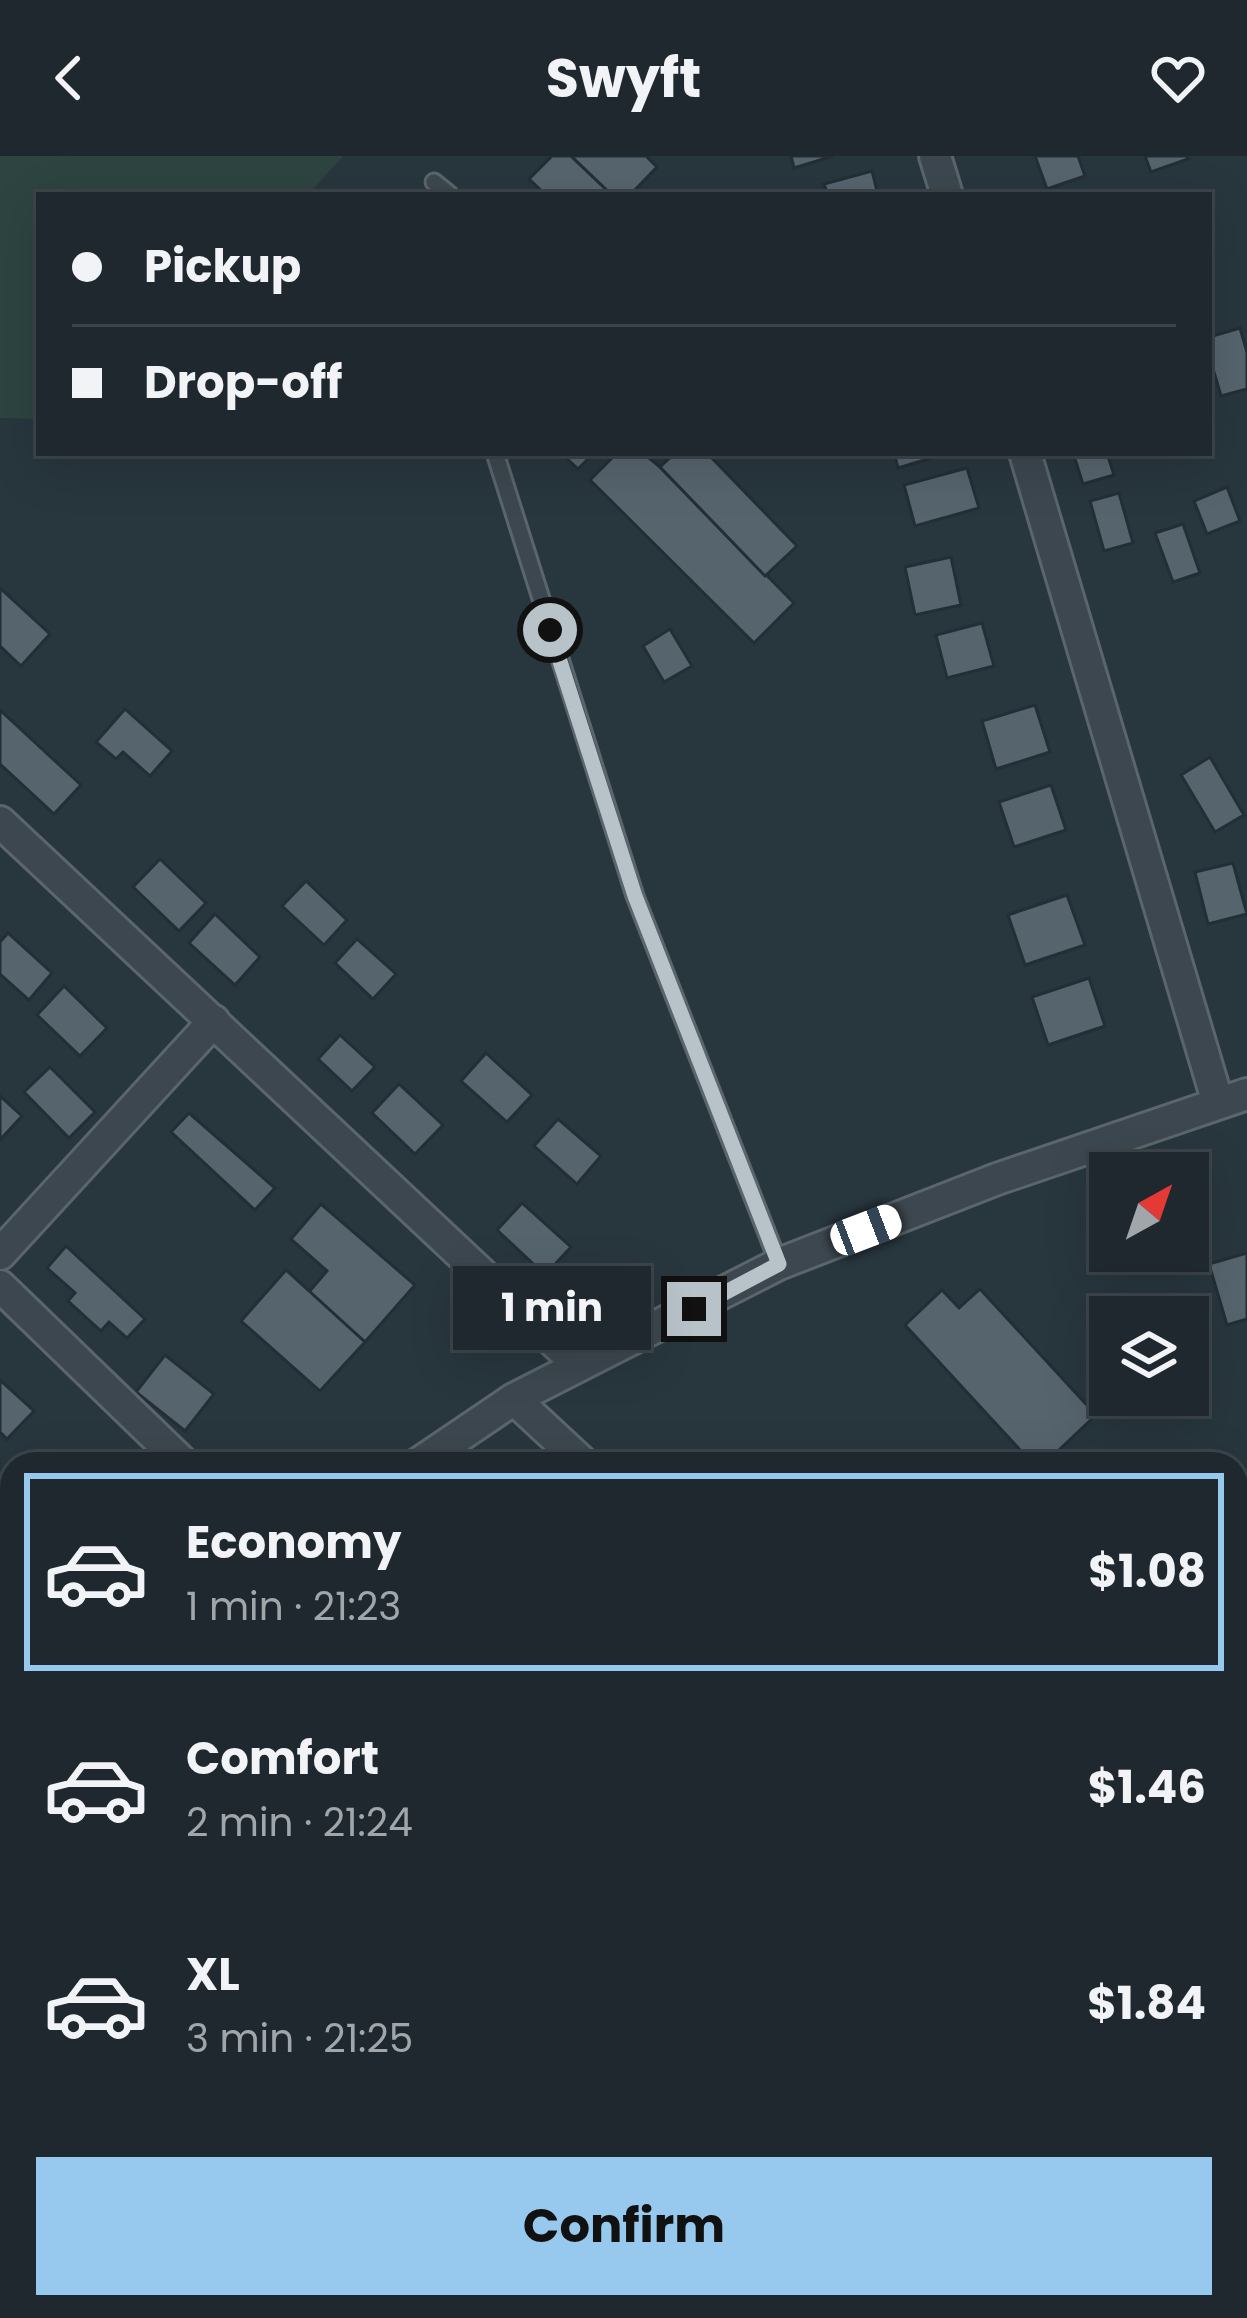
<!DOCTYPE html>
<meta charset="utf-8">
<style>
:root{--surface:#1e282e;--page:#263036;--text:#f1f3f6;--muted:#a1a6aa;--line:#3c444a;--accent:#97c9ef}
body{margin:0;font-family:Poppins,sans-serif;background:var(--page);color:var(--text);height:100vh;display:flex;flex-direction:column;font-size:45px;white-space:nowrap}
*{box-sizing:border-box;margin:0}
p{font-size:39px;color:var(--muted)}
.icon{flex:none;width:66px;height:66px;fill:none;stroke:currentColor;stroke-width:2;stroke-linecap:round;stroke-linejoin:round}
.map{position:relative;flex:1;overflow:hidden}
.side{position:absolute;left:0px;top:1296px;width:1248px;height:867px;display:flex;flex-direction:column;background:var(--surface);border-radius:36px 36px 0 0;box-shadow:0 12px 48px #0002,0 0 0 3px var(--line)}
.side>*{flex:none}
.guide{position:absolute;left:36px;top:36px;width:1176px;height:264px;border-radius:0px;box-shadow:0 12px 48px #0002,0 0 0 3px var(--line);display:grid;align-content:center;height:264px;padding:0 36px;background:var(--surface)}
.needle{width:78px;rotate:40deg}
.fabs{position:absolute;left:1089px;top:996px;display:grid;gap:24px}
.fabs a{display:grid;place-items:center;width:120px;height:120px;border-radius:0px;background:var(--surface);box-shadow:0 12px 48px #0002,0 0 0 3px var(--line);font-size:60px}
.end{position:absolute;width:54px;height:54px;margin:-27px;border:15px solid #b8c2c9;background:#111;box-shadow:0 0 0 6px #111}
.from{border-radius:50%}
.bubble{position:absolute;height:84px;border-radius:0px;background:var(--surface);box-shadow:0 12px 48px #0002,0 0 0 3px var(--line);font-size:39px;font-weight:700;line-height:84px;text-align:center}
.car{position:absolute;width:36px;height:72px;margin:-36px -18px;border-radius:15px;box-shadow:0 0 9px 3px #0007;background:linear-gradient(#fff 24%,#345 0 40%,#fff 0 76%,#345 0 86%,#fff 0)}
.guide b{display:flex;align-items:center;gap:42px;height:114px;font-size:45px}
.guide b+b{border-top:3px solid var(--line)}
.guide i{width:30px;height:30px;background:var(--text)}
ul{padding:21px 0 0;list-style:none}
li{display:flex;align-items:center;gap:36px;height:198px;margin:0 24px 18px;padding:0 12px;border:6px solid transparent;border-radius:0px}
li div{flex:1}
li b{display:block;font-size:45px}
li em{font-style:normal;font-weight:700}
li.on{border-color:var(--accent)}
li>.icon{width:108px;height:108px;stroke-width:1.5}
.button{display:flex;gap:24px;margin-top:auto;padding:24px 36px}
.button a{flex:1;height:138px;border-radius:0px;background:var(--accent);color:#111;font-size:48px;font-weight:700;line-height:138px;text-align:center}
header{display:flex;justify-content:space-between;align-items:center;height:156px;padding:0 36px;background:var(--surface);font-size:54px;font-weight:700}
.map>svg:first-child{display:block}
</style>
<header><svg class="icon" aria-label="back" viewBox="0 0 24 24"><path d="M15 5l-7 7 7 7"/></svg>Swyft<svg class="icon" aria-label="heart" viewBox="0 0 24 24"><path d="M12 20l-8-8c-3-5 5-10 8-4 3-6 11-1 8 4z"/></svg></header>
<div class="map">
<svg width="1247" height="2162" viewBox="0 0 1247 2162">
<rect width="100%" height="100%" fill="#28363e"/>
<path fill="#2d4440" d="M0,0H343L308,39H39V263L0,262Z"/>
<g fill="#56646e" stroke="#232e36" stroke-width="3">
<path d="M552,0H571L612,39H546L529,23Z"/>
<path d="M571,0H646L657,11L630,39H612Z"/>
<path d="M791,0H833L794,12Z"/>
<path d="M1035,0H1078L1085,20L1047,33Z"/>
<path d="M1145,0H1187L1188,3L1151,16Z"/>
<path d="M872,15L878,39H828L824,28Z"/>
<path d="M1240,172L1247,196V233L1221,240L1209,199V181Z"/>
<path d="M561,297H594L578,313Z"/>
<path d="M617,297H643L660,311L794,447L754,487L590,324Z"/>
<path d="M675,297H707L797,390L765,420L660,311Z"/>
<path d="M894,297H948L898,312Z"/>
<path d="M1073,297H1107L1114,319L1083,328Z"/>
<path d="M967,312L979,352L915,370L904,329Z"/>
<path d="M1227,331L1240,365L1207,378L1194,345Z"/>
<path d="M1119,337L1133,387L1104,395L1090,345Z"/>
<path d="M1183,368L1200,417L1173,426L1155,377Z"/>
<path d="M951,401L961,449L915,459L905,411Z"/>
<path d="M0,432L50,478L21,510L0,490Z"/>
<path d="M982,467L994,510L947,522L936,479Z"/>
<path d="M670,473L692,510L664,526L643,490Z"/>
<path d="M1035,549L1050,596L996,613L982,565Z"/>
<path d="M125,553L172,595L150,620L123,596L116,603L96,586Z"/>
<path d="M0,554L81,629L54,658L0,608Z"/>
<path d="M1210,601L1244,659L1215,676L1181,619Z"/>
<path d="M1051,629L1066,674L1014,691L999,646Z"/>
<path d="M160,703L206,747L179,775L133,731Z"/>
<path d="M1233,707L1247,758L1208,768L1195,716Z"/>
<path d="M306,725L347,764L324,789L282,750Z"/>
<path d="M1067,739L1085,789L1025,809L1008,759Z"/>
<path d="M215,758L260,801L235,829L189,787Z"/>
<path d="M8,777L52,817L29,844L0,818V786Z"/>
<path d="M357,783L396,818L373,843L335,807Z"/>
<path d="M1089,822L1105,870L1048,889L1032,841Z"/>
<path d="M64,830L107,872L80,900L37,859Z"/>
<path d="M340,879L375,911L352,935L318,903Z"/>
<path d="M486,897L532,939L507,966L461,925Z"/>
<path d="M50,911L95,956L69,982L24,936Z"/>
<path d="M399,928L443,969L415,998L372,957Z"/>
<path d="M0,940L22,960L0,984Z"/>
<path d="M189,957L275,1032L255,1054L171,976Z"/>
<path d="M558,963L601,1000L577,1028L534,990Z"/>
<path d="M522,1047L571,1091L545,1119L497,1074Z"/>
<path d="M321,1048L415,1129L365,1186L308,1137L327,1115L291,1083Z"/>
<path d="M66,1090L145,1163L127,1182L109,1166L101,1175L68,1145L75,1137L47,1112Z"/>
<path d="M1247,1097V1163L1227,1169L1209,1108Z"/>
<path d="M286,1114L365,1186L320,1235L241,1165Z"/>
<path d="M980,1133L1096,1259L1044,1308H1033L905,1169L942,1134L959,1152Z"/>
<path d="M165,1199L214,1238L185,1275L136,1236Z"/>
<path d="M0,1224L34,1255L7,1283L0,1276Z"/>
<path d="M0,1324L12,1334V1342L0,1356Z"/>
<path d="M12,1383V1431L0,1421V1396Z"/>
<path d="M1236,1390L1247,1401V1517L1236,1506Z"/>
<path d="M1236,1690L1247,1700L1244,1741L1236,1734Z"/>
<path d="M0,2050L12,2061V2119L0,2108Z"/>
<path d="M363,2151H374L386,2162H353Z"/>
<path d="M689,2151H724L735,2162H679Z"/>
</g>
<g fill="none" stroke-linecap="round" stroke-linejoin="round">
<defs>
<g id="lane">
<path d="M434,26L450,39"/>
<path d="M495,297L635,740L779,1108"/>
</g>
<g id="street">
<path d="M935,0L947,39"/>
<path d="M1025,297L1218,947"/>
<path d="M0,666L579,1209"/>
<path d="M0,1098L214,865"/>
<path d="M0,1130L184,1308"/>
<path d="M514,1243L584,1308"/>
<path d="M418,1308L514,1243L779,1108L997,1023L1247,938"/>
<path d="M0,1612L12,1602"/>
<path d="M0,1886L12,1898"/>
<path d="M1236,1914L1247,1925"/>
<path d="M277,2151L289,2162"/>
<path d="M881,2151L892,2162"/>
</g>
</defs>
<use href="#lane" stroke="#5a656c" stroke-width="21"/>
<use href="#street" stroke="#5a656c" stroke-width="36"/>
<use href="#lane" stroke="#3c474f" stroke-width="15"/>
<use href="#street" stroke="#3c474f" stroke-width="30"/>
</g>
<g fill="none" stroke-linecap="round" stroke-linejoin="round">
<path stroke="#b8c2c9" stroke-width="15" d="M550,474L635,740L779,1108L694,1153"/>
</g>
</svg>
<div class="fabs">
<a><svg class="needle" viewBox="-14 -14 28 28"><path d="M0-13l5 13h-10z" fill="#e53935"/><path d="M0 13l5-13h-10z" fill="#a1a6aa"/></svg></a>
<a><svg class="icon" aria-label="layers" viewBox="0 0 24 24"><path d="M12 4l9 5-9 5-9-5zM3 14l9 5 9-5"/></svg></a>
</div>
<i class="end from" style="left:550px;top:474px"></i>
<i class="end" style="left:694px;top:1153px"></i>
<div class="bubble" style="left:453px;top:1110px;width:198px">1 min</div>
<i class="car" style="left:866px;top:1074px;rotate:69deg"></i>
<div class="guide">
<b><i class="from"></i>Pickup</b>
<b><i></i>Drop-off</b>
</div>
<section class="side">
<ul>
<li class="on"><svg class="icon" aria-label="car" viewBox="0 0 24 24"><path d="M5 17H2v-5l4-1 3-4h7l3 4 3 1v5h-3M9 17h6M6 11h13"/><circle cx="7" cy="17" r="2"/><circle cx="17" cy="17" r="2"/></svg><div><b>Economy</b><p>1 min · 21:23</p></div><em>$1.08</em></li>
<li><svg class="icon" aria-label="car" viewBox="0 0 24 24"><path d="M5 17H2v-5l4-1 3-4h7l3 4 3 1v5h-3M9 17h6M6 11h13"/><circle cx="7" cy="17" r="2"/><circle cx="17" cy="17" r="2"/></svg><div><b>Comfort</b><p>2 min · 21:24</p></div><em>$1.46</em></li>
<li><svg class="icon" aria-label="car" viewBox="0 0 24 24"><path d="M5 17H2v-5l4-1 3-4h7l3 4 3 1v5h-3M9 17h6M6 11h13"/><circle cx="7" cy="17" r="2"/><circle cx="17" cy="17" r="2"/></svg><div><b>XL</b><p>3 min · 21:25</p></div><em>$1.84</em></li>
</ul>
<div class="button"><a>Confirm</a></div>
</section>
</div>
